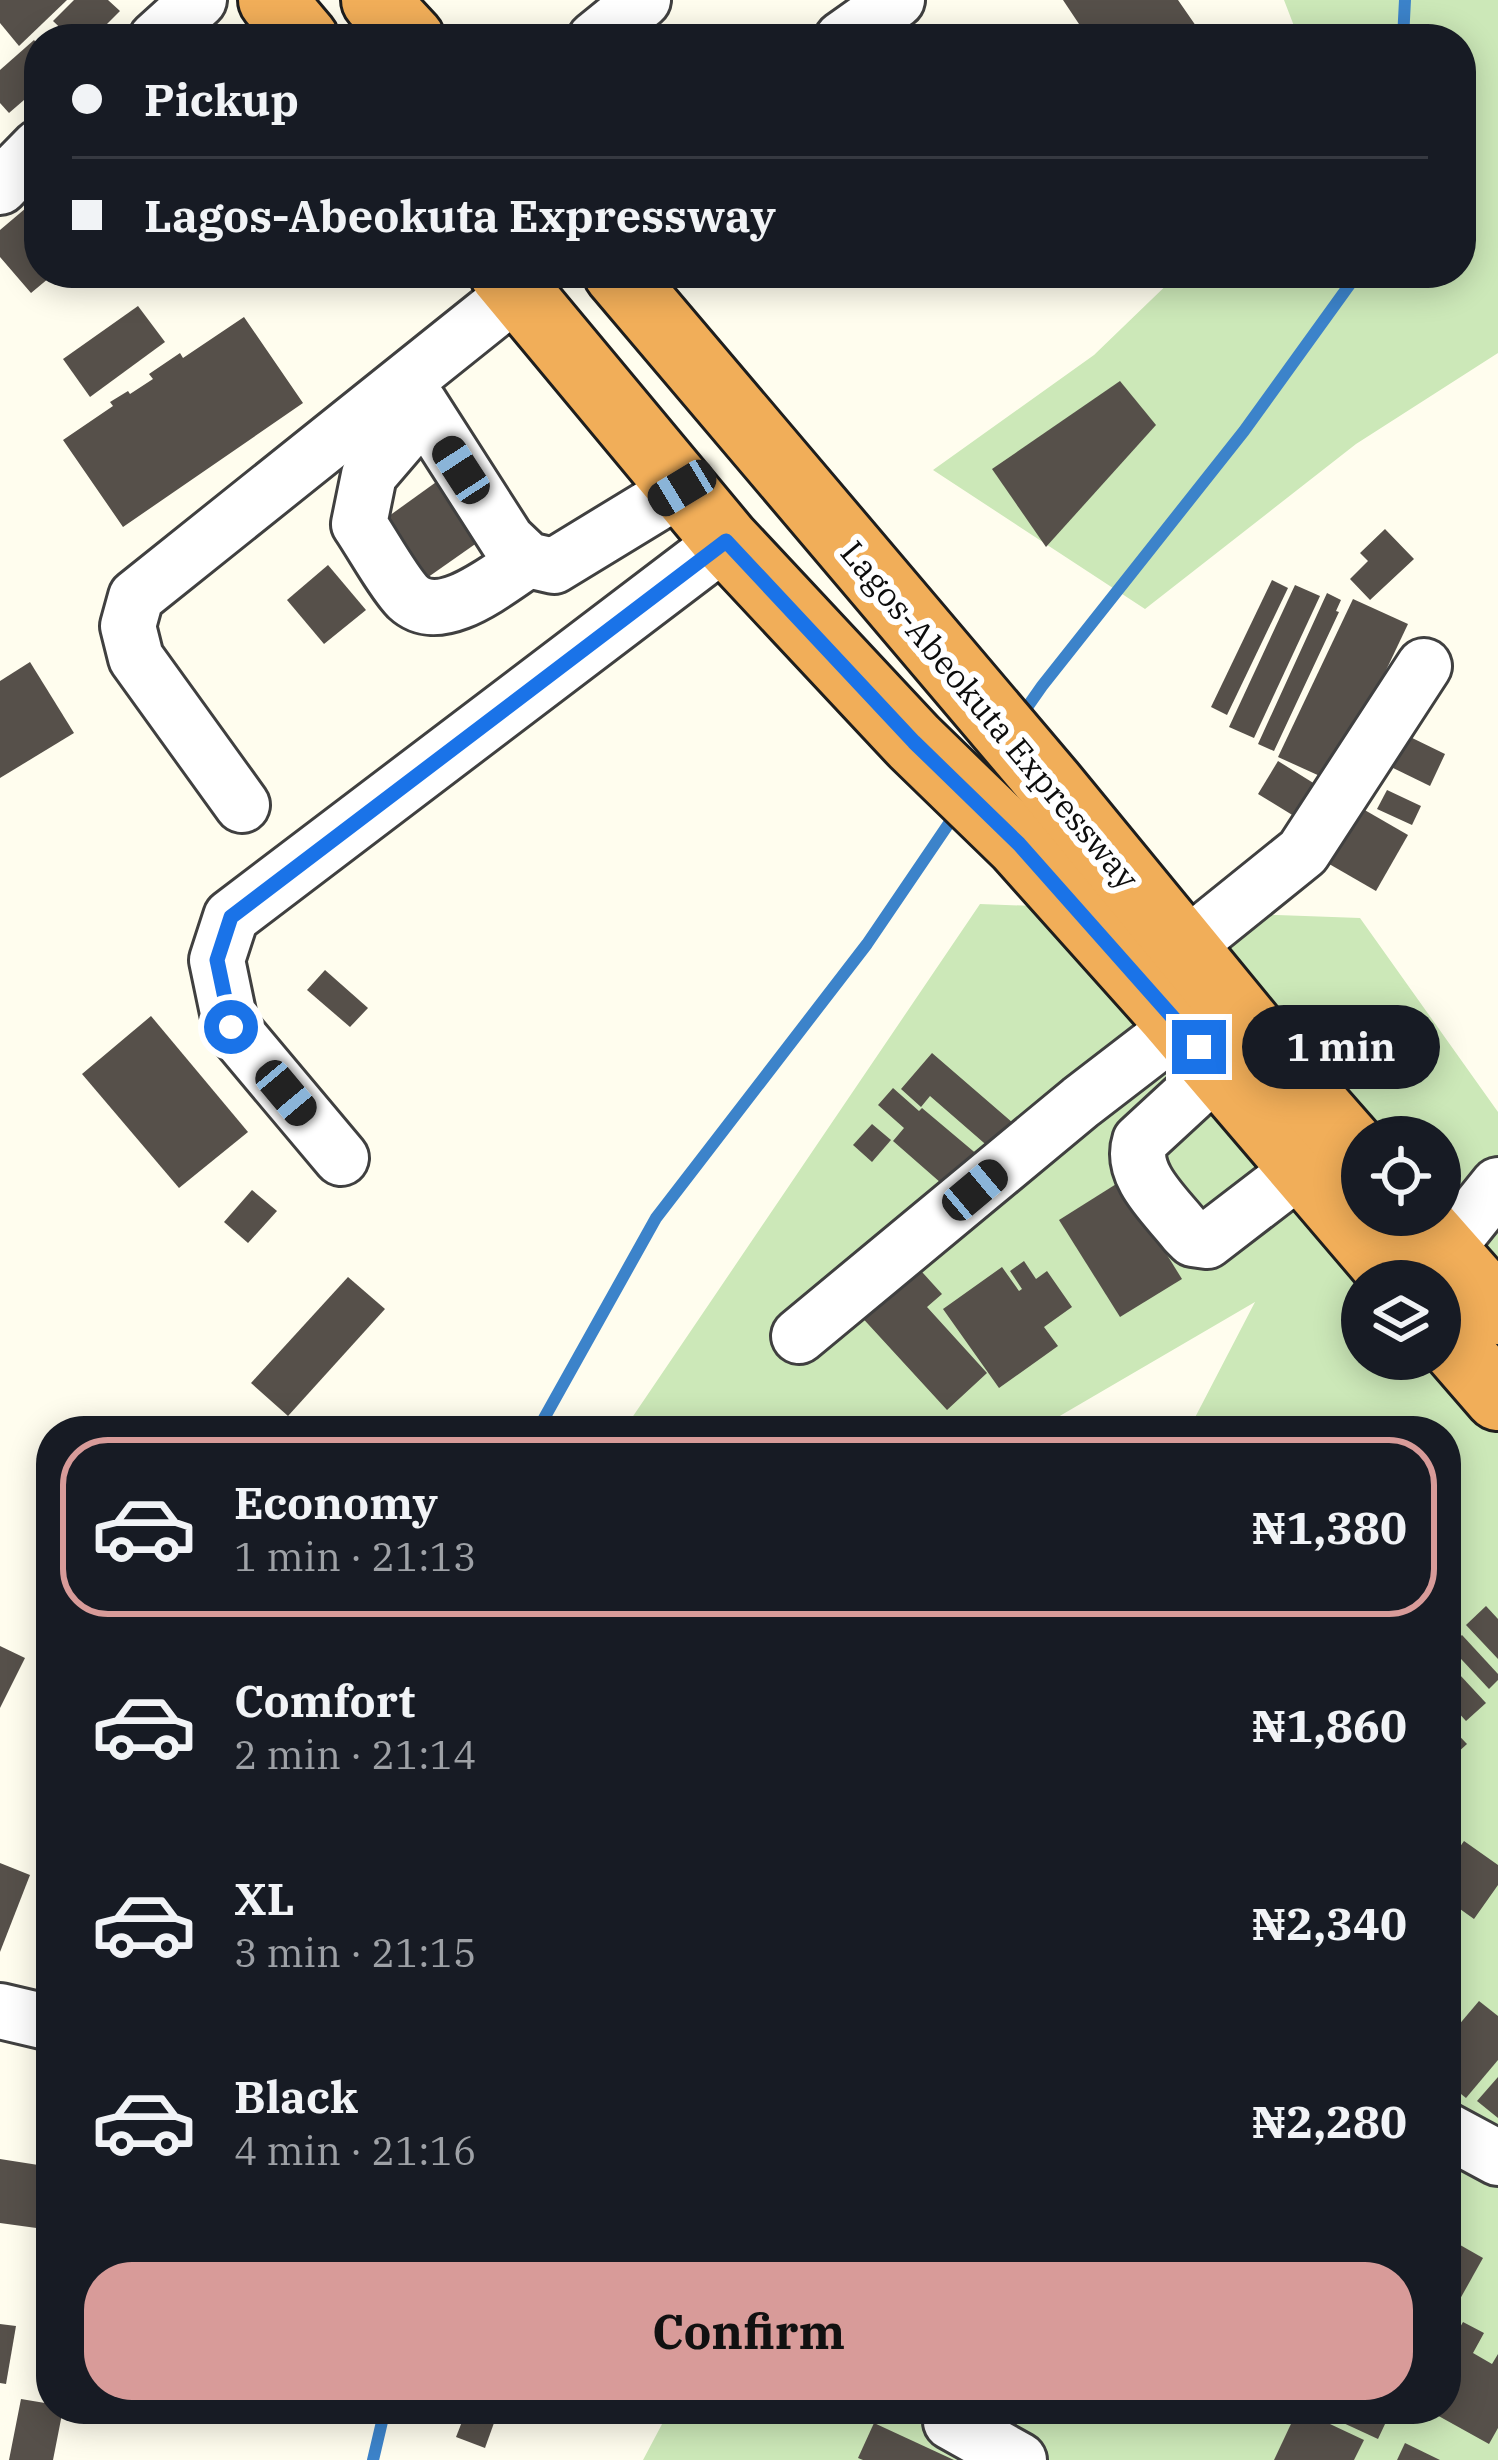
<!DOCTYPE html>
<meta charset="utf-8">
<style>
:root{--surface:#171b24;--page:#242831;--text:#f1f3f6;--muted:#9ea1a6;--line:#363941;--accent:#d89b99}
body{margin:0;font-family:"IBM Plex Serif",serif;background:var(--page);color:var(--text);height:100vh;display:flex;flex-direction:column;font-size:45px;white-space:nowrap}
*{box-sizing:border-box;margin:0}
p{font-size:39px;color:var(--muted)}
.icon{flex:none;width:66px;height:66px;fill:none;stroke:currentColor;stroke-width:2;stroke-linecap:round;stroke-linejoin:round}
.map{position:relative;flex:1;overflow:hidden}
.side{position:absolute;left:36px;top:1416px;width:1425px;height:1008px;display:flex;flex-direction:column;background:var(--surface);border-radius:48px;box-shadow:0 6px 30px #0003}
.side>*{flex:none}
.hud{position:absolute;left:24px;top:24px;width:1452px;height:264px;border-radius:48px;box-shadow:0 6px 30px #0003;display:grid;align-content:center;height:264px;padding:0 48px;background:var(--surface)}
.buttons{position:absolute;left:1341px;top:1116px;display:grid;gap:24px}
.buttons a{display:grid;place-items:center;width:120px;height:120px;border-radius:50%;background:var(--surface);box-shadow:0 6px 30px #0003;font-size:60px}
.end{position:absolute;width:54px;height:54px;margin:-27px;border:15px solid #1a73e8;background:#fff;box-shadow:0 0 0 6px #fff}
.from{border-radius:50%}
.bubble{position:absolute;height:84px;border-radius:42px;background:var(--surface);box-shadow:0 6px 30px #0003;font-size:39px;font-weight:700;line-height:84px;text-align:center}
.car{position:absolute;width:36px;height:72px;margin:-36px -18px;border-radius:15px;box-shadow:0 0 9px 3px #0007;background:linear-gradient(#222 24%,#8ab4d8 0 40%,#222 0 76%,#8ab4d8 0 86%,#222 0)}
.hud b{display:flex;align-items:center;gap:42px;height:114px;font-size:45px}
.hud b+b{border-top:3px solid var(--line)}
.hud i{width:30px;height:30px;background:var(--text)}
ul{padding:21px 0 0;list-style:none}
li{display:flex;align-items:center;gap:36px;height:180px;margin:0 24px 18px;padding:0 24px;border:6px solid transparent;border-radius:48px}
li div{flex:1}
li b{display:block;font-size:45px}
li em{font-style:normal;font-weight:700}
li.on{border-color:var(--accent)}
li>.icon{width:108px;height:108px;stroke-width:1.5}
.cta{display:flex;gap:24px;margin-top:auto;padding:24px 48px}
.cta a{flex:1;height:138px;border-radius:48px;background:var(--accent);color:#111;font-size:48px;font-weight:700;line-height:138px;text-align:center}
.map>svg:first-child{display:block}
</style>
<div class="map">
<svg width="1498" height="2460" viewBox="0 0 1498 2460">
<rect width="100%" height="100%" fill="#fffdee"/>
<g fill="#cce8b8" fill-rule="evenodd">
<path d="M1284,0H1498V353L1356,444L1145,609L933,470L1094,355L1179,273H1461V39H1299Z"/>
<path d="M980,904L1360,918L1498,1112V2460H643L670,2409H1446V1431H1188L1255,1302L1034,1431H623ZM1362,1137H1440V1215H1362ZM1362,1281H1440V1359H1362Z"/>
</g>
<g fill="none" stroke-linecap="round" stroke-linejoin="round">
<g stroke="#3c83ca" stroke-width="12">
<path d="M1403,39L1405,0"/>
<path d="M1021,716L1042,686L1244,431L1358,273"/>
<path d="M537,1431L656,1218L867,944L956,813"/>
<path d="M373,2460L385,2409"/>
</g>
</g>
<g fill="#56504a">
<path d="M0,0H67L19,46L0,23Z"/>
<path d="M74,0H108L120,11L100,31L96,27L85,39H72L53,21Z"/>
<path d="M1063,0H1178L1205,39H1127L1121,31L1109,39H1089Z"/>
<path d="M34,40L39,46V87L9,113L0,103V70Z"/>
<path d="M39,197V273H55L31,293L0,257V230Z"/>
<path d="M138,306L165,342L90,397L63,359Z"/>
<path d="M244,317L303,403L123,527L63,440L113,406L110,402L128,391L130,394L153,379L149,374L180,353L183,358Z"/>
<path d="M1120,381L1156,425L1046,547L992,469Z"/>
<path d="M439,480L481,540L424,580L382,521Z"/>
<path d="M1385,529L1414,559L1370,600L1350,579L1368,561L1360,553Z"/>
<path d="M328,565L366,610L324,644L287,600Z"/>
<path d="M1272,580L1288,588L1227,715L1211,707Z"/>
<path d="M1295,585L1320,596L1254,738L1229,727Z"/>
<path d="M1327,593L1341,600L1336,611L1339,612L1274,751L1258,744Z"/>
<path d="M1353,599L1408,624L1333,782L1278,757Z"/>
<path d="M30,662L74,733L0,778V681Z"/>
<path d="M1404,734L1445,754L1430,786L1389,766Z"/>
<path d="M1278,761L1323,789L1302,821L1258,794Z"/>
<path d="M1387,790L1421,806L1412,825L1377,809Z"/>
<path d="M1356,805L1408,835L1376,891L1324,861Z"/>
<path d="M325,970L368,1008L350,1027L307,990Z"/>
<path d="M151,1016L248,1132L179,1188L82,1074Z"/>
<path d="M932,1053L1013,1123L991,1149L930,1096L921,1107L901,1089Z"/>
<path d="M893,1088L919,1111L922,1108L979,1156L949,1190L893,1141L904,1128L878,1105Z"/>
<path d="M872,1124L891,1140L872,1162L853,1145Z"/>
<path d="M1121,1181L1182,1279L1120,1317L1059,1220Z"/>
<path d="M252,1190L277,1211L248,1243L224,1222Z"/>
<path d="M1024,1261L1036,1279L1047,1271L1072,1307L1044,1327L1058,1346L999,1388L943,1309L1002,1267L1019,1291L1022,1289L1010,1271Z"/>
<path d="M913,1262L942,1294L927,1307L987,1373L947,1410L857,1312Z"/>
<path d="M348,1277L385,1309L288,1416L251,1383Z"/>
<path d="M1486,1606L1498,1619V1659L1466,1625Z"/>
<path d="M1462,1635L1498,1674V1680L1489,1689L1449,1646Z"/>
<path d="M0,1646L25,1658L0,1708Z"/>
<path d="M1446,1660L1486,1703L1466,1721L1446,1699Z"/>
<path d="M1446,1722L1467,1744L1446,1763Z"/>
<path d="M1464,1841L1498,1865V1885L1474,1919L1446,1899V1854L1452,1858Z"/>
<path d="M0,1863L30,1875L0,1952Z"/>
<path d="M1479,2001L1498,2016V2060L1466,2098L1446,2082V2040Z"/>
<path d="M1498,2077V2118L1477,2101Z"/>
<path d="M0,2159L51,2167V2230L0,2223Z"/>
<path d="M1446,2237L1483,2258L1446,2324Z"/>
<path d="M1463,2322L1484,2333L1473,2353L1492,2364L1498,2354V2428L1489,2444L1426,2409H1446V2352Z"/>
<path d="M0,2324L16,2326L6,2384L0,2383Z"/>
<path d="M21,2399L51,2404V2409H63L53,2460H9Z"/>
<path d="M467,2409H499L485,2448L456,2437Z"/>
<path d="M1298,2409L1364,2440L1354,2460H1274Z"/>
<path d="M1313,2409H1392L1378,2439Z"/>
<path d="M874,2423L954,2460H863L858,2458Z"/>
<path d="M1405,2443L1440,2460H1397Z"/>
</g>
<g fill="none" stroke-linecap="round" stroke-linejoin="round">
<defs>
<g id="minor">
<path d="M156,39L199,0"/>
<path d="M595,39L643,0"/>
<path d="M842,39L897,0"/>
<path d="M0,187L39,147"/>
<path d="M403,384L420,404L507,540L528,560L554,566L682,488"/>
<path d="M423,412L369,475L359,524C372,543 394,583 408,597C441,628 498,579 528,560"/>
<path d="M242,805L136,658L128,626L136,597L518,291"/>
<path d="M1184,948L1303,852L1424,666"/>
<path d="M1218,1069L1140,1141C1129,1175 1166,1206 1186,1232L1193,1239L1207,1241L1302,1168"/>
<path d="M341,1158L231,1027L217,960L231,917L726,541"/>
<path d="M1445,1251L1498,1185"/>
<path d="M799,1336L1081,1102L1181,1025"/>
<path d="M0,2011L51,2023"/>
<path d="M1446,2130L1498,2158"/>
<path d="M951,2422L1019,2460"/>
</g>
<g id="highway">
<path d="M272,0L305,39"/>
<path d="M375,0L411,39"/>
<path d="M503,273L726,541L914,742L1019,844L1171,1014L1399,1281"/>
<path d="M617,273L1051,785L1283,1068L1362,1158"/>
<path d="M1413,1215L1498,1311"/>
<path d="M1440,1330L1498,1397"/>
</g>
</defs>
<use href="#minor" stroke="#404040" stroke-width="60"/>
<use href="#highway" stroke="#1e1e1e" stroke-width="72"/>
<use href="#minor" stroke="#fff" stroke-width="54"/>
<use href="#highway" stroke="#f1ae59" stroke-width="66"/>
</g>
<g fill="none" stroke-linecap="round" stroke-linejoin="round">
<path stroke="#1a73e8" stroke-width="15" d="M231,1027L217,960L231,917L726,541L914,742L1019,844L1199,1047"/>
</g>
<g text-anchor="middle" stroke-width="12" stroke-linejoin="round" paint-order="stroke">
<g font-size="33" fill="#0d0d0d" stroke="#fff">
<text transform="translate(990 715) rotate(50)" y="12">Lagos-Abeokuta Expressway</text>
</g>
</g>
</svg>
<div class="buttons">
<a><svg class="icon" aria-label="locate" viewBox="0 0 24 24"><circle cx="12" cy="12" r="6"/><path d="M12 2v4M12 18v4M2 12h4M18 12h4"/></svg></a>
<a><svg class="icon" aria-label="layers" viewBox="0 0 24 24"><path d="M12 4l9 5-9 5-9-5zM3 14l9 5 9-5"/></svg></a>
</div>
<i class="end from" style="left:231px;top:1027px"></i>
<i class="end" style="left:1199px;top:1047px"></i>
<div class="bubble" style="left:1242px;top:1005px;width:198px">1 min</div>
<i class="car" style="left:461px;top:470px;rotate:327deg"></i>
<i class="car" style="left:682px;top:488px;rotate:239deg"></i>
<i class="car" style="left:286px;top:1093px;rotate:140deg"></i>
<i class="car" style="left:975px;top:1190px;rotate:50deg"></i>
<div class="hud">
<b><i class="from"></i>Pickup</b>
<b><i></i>Lagos-Abeokuta Expressway</b>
</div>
<section class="side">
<ul>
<li class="on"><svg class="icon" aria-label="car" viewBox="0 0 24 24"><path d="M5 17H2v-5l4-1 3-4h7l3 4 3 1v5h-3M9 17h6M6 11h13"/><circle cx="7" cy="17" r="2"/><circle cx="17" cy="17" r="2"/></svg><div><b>Economy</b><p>1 min · 21:13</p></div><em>₦1,380</em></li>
<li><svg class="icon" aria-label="car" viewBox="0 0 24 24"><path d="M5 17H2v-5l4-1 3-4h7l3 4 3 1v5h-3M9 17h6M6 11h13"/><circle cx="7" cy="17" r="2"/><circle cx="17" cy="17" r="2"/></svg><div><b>Comfort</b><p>2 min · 21:14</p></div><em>₦1,860</em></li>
<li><svg class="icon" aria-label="car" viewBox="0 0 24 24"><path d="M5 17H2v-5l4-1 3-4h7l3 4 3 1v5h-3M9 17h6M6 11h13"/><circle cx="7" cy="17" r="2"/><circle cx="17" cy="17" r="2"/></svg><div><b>XL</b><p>3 min · 21:15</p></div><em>₦2,340</em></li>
<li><svg class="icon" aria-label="car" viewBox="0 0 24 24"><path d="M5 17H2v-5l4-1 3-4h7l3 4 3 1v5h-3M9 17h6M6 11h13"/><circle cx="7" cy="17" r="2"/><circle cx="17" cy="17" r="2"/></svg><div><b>Black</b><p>4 min · 21:16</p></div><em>₦2,280</em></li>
</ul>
<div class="cta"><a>Confirm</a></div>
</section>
</div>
